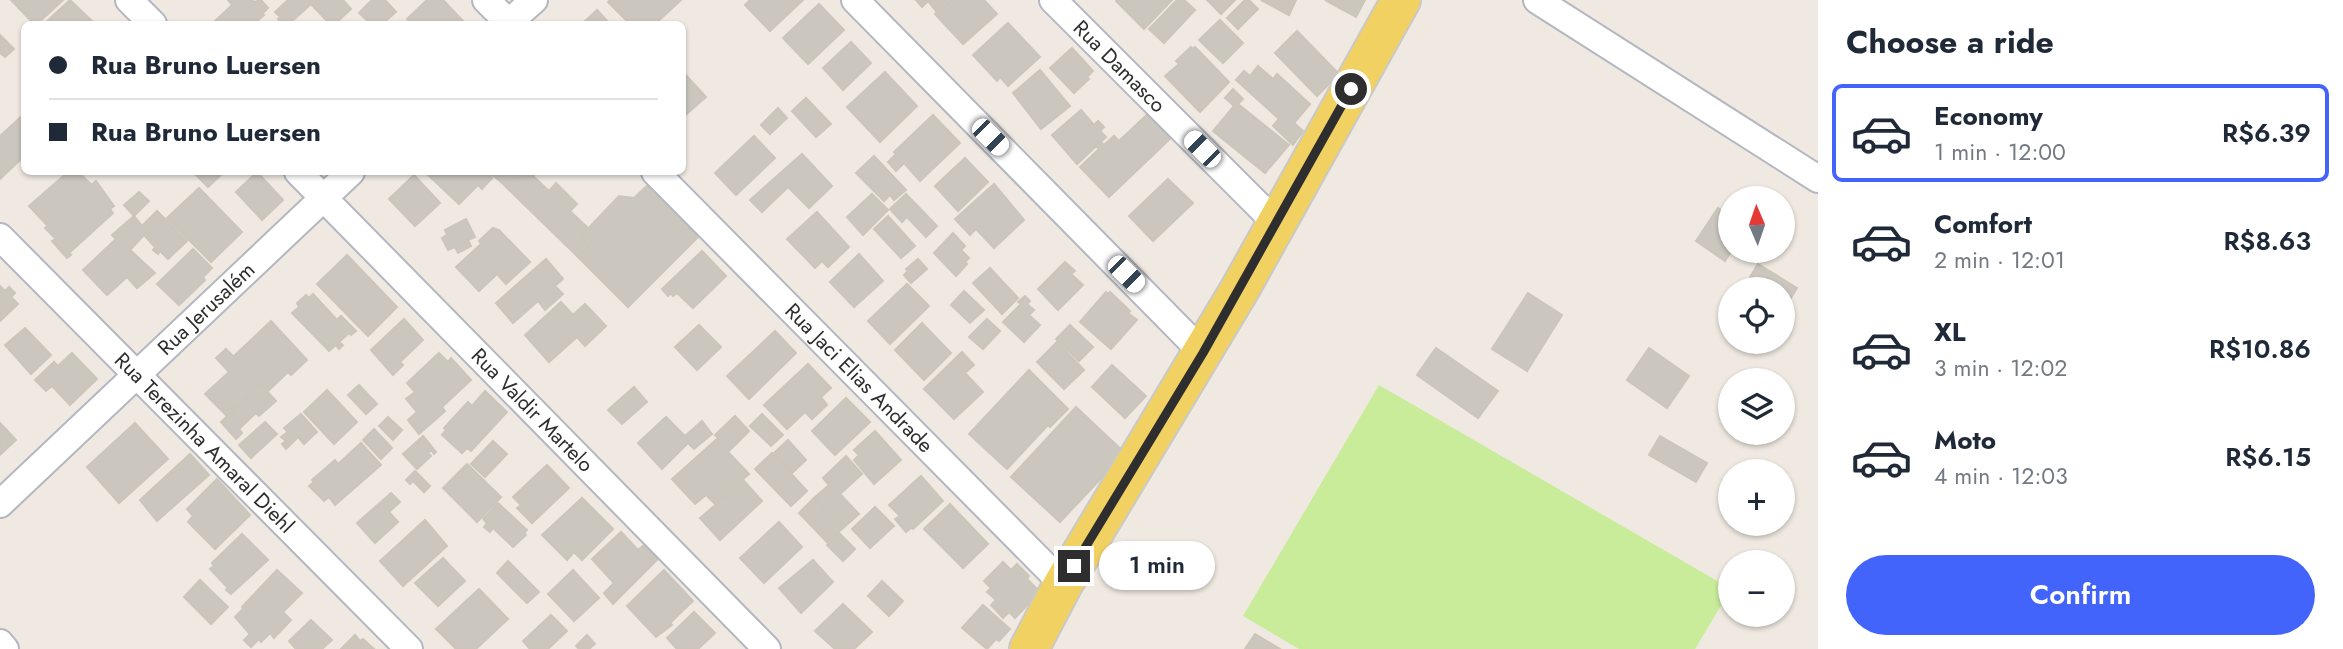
<!DOCTYPE html>
<meta charset="utf-8">
<style>
:root{--surface:#fff;--page:#f6f6f7;--text:#1f2937;--muted:#747a83;--line:#e0e1e3;--accent:#4264fb}
body{margin:0;font-family:Jost,sans-serif;background:var(--page);color:var(--text);height:100vh;display:flex;flex-direction:column;font-size:26px;white-space:nowrap}
*{box-sizing:border-box;margin:0}
p{font-size:23px;color:var(--muted)}
.icon{flex:none;width:38px;height:38px;fill:none;stroke:currentColor;stroke-width:2;stroke-linecap:round;stroke-linejoin:round}
.map{position:relative;flex:1;overflow:hidden}
.panel{display:flex;flex-direction:column;background:var(--surface);width:525px}
.panel>*{flex:none}
.guide{position:absolute;left:21px;top:21px;width:665px;height:154px;border-radius:10px;box-shadow:0 2px 5px #0004;display:grid;align-content:center;height:154px;padding:0 28px;background:var(--surface)}
.needle{width:46px;rotate:358deg}
.controls{position:absolute;left:1718px;top:186px;display:grid;gap:14px}
.controls a{display:grid;place-items:center;width:77px;height:77px;border-radius:50%;background:var(--surface);box-shadow:0 2px 5px #0004;font-size:35px}
.end{position:absolute;width:32px;height:32px;margin:-16px;border:9px solid #2e2e2e;background:#fff;box-shadow:0 0 0 4px #fff}
.from{border-radius:50%}
.bubble{position:absolute;height:49px;border-radius:24px;background:var(--surface);box-shadow:0 2px 5px #0004;font-size:23px;font-weight:600;line-height:49px;text-align:center}
.car{position:absolute;width:21px;height:42px;margin:-21px -10px;border-radius:9px;box-shadow:0 0 5px 2px #0007;background:linear-gradient(#fff 24%,#345 0 40%,#fff 0 76%,#345 0 86%,#fff 0)}
.guide b{display:flex;align-items:center;gap:24px;height:66px;font-size:26px}
.guide b+b{border-top:2px solid var(--line)}
.guide i{width:18px;height:18px;background:var(--text)}
ul{padding:0;list-style:none}
li{display:flex;align-items:center;gap:21px;height:98px;margin:0 14px 10px;padding:0 14px;border:4px solid transparent;border-radius:10px}
li div{flex:1}
li b{display:block;font-size:26px}
li em{font-style:normal;font-weight:600}
li.selected{border-color:var(--accent)}
li>.icon{width:63px;height:63px;stroke-width:1.5}
h2{padding:0 28px;font-size:32px;line-height:84px}
.button{display:flex;gap:14px;margin-top:auto;padding:14px 28px}
.button a{flex:1;height:80px;border-radius:42px;background:var(--accent);color:#fff;font-size:28px;font-weight:600;line-height:80px;text-align:center}
main{display:flex;flex:1;min-height:0}
.map>svg:first-child{display:block}
</style>
<main>
<div class="map">
<svg width="1818" height="649" viewBox="0 0 1818 649">
<rect width="100%" height="100%" fill="#efe9e1"/>
<path fill="#c9ec9a" d="M1379,385L1731,589L1695,649H1299L1243,616Z"/>
<g fill="#cbc7bf" stroke="#cbc5ba" stroke-width="2">
<path d="M11,0H63L37,24H34Z"/>
<path d="M70,0L93,22L91,24H44Z"/>
<path d="M228,0H252L254,2L261,0L268,8L262,14L264,15L254,24H216L214,22L232,5Z"/>
<path d="M288,0H307L311,4L289,24H276L280,21L278,19L280,17L275,12Z"/>
<path d="M307,0H343L351,9L335,24H330Z"/>
<path d="M372,0H385L396,12L382,24H371L359,13Z"/>
<path d="M427,0H443L465,23L413,24L407,19Z"/>
<path d="M610,0H681L655,24H630L608,2Z"/>
<path d="M750,0H803L770,31L745,5Z"/>
<path d="M916,0H948L936,11L928,1L922,7Z"/>
<path d="M951,0H984L997,14L963,44L935,14Z"/>
<path d="M1172,0L1144,29L1116,1L1117,0Z"/>
<path d="M1177,0H1184L1195,10L1164,43L1149,29Z"/>
<path d="M1207,0H1235L1221,14Z"/>
<path d="M1245,0H1249L1258,9L1238,29L1227,18Z"/>
<path d="M1261,0H1296L1289,15Z"/>
<path d="M1325,0H1365L1356,17Z"/>
<path d="M819,4L844,30L808,64L783,38Z"/>
<path d="M597,10L610,24H582Z"/>
<path d="M1220,20L1243,43L1223,63L1199,40Z"/>
<path d="M1008,23L1040,57L1008,86L1000,77L997,81L973,55Z"/>
<path d="M1297,31L1339,74L1317,96L1275,53Z"/>
<path d="M0,35L14,49L5,57L0,53Z"/>
<path d="M851,42L871,63L843,90L823,68Z"/>
<path d="M1191,47L1193,49L1195,47L1229,82L1200,112L1165,76L1179,64L1176,61Z"/>
<path d="M1072,48L1093,71L1087,77L1089,79L1074,93L1050,68Z"/>
<path d="M1258,66L1273,79L1277,74L1310,104L1294,123L1303,131L1293,145L1273,126L1279,119L1236,80L1244,71L1250,76Z"/>
<path d="M1040,70L1070,106L1041,129L1013,93Z"/>
<path d="M682,71L706,97L682,118Z"/>
<path d="M885,72L917,106L880,142L847,107Z"/>
<path d="M1233,89L1243,99L1238,104L1289,145L1265,173L1213,131L1234,106L1225,98Z"/>
<path d="M806,98L831,124L816,137L792,111Z"/>
<path d="M778,108L787,118L770,134L761,125Z"/>
<path d="M1081,110L1094,125L1098,121L1104,127L1100,131L1106,137L1077,164L1052,135Z"/>
<path d="M1152,110L1174,135L1109,197L1080,167L1099,149L1096,146L1101,142L1104,145L1114,136L1119,141Z"/>
<path d="M23,115L24,156L0,179V136Z"/>
<path d="M933,115L960,143L920,181L904,163L896,171L888,162L896,154L894,152Z"/>
<path d="M754,136L775,158L736,195L715,173Z"/>
<path d="M802,154L832,186L809,208L788,187L762,212L750,200Z"/>
<path d="M874,156L906,190L894,200L890,195L884,201L856,173Z"/>
<path d="M965,158L988,182L958,211L935,186Z"/>
<path d="M68,172H78L92,185L48,226L29,206Z"/>
<path d="M193,172H224L208,187Z"/>
<path d="M257,172L283,200L262,220L236,192Z"/>
<path d="M425,172H485L492,178L482,189L478,185L459,204Z"/>
<path d="M488,172H536L533,176L500,181Z"/>
<path d="M414,175L440,203L415,226L389,199Z"/>
<path d="M533,176L549,191L556,183L577,204L570,211L588,228L580,237L589,246L578,257L500,181Z"/>
<path d="M1168,179L1193,203L1153,241L1129,216Z"/>
<path d="M96,181L114,206L110,209L113,213L69,253L71,255L67,258L52,241L56,239L45,228Z"/>
<path d="M994,184L1024,220L994,248L976,229L970,235L955,219Z"/>
<path d="M647,186L698,237L628,307L578,257L589,246L580,237L619,196L634,198Z"/>
<path d="M199,188L242,232L211,262L167,218Z"/>
<path d="M139,192L149,201L134,216L124,205Z"/>
<path d="M872,194L888,210L863,235L847,217Z"/>
<path d="M906,194L937,226L926,237L907,217L902,222L890,209Z"/>
<path d="M1718,208L1731,217L1732,250L1725,261L1696,241Z"/>
<path d="M157,211L187,241L168,259L160,251L158,254L153,250L155,247L144,235L149,231L143,225Z"/>
<path d="M817,212L849,247L828,267L822,261L815,268L787,239Z"/>
<path d="M134,216L147,232L130,250L155,273L137,288L127,277L107,295L83,270L116,239L112,235Z"/>
<path d="M888,216L915,246L901,258L874,229Z"/>
<path d="M466,219L475,237L468,240L471,246L458,253L455,247L448,250L442,238L447,235L445,230Z"/>
<path d="M493,228L499,230L530,262L506,284L497,274L479,291L456,267L481,244L479,241Z"/>
<path d="M953,233L965,246L961,250L969,258L965,262L967,264L956,276L934,253Z"/>
<path d="M193,249L212,268L203,277L205,280L179,305L157,284Z"/>
<path d="M702,251L726,276L693,308L677,293L673,296L671,293L668,296L662,289Z"/>
<path d="M859,254L883,281L854,307L830,282Z"/>
<path d="M347,255L397,307L368,336L317,284Z"/>
<path d="M546,259L563,279L555,286L563,294L545,310L538,301L513,323L496,303Z"/>
<path d="M918,259L927,269L911,283L904,275L908,271L906,269Z"/>
<path d="M1065,262L1075,271L1071,274L1083,285L1058,310L1038,289Z"/>
<path d="M1758,264L1797,288L1783,311V289H1743Z"/>
<path d="M990,268L1018,298L1002,314L973,283Z"/>
<path d="M907,284L929,306L890,344L868,321Z"/>
<path d="M0,286L5,291L9,287L15,293L11,297L18,304L0,321Z"/>
<path d="M964,291L984,310L970,323L951,305Z"/>
<path d="M1106,292L1108,294L1110,292L1130,311L1128,313L1137,320L1111,349L1080,322Z"/>
<path d="M1528,293L1562,315L1527,371L1492,349Z"/>
<path d="M313,294L337,320L341,316L356,331L351,335L349,333L339,342L343,345L339,349L336,345L329,351L292,313L299,307L297,303L306,295L309,298Z"/>
<path d="M1025,296L1030,301L1027,304L1034,310L1029,315L1040,325L1024,342L1003,322L1021,304L1018,302Z"/>
<path d="M561,302L573,315L585,304L606,326L585,346L577,337L549,362L525,335Z"/>
<path d="M404,319L423,340L400,362L403,365L393,375L371,350Z"/>
<path d="M987,319L1000,331L983,349L969,337Z"/>
<path d="M271,321L307,360L291,375L288,372L267,392L233,357Z"/>
<path d="M922,323L951,353L924,380L895,350Z"/>
<path d="M699,325L721,347L697,370L675,347Z"/>
<path d="M1070,325L1093,347L1079,361L1056,339Z"/>
<path d="M25,328L51,355L31,374L5,345Z"/>
<path d="M775,331L796,353L749,399L727,376Z"/>
<path d="M1057,342L1084,370L1064,389L1037,362Z"/>
<path d="M1436,348L1498,391L1478,418L1417,375Z"/>
<path d="M1649,348L1689,376L1667,408L1627,380Z"/>
<path d="M226,349L260,384L227,416L205,394L229,372L216,358Z"/>
<path d="M962,352L974,365L965,373L983,392L954,419L924,389Z"/>
<path d="M72,353L97,379L70,405L52,386L46,391L35,380L54,362L58,366Z"/>
<path d="M439,353L448,362L451,358L471,380L442,407L445,411L419,434L408,420L417,412L406,399L415,392L407,383Z"/>
<path d="M808,364L831,388L821,397L827,405L812,419L805,412L787,429L764,405Z"/>
<path d="M1112,365L1146,396L1125,418L1092,387Z"/>
<path d="M1029,370L1068,409L1050,427L1048,425L1007,469L969,434Z"/>
<path d="M260,384L276,401L259,416L256,413L239,429L242,433L236,439L221,422Z"/>
<path d="M359,385L377,404L366,414L348,395Z"/>
<path d="M634,387L647,402L622,424L608,410Z"/>
<path d="M327,390L357,422L334,444L304,412Z"/>
<path d="M485,391L507,412L471,451L467,448L462,453L442,435L446,430L444,428L468,402L472,406Z"/>
<path d="M846,398L870,422L835,455L812,431Z"/>
<path d="M1076,407L1125,453L1060,522L1011,477Z"/>
<path d="M301,414L317,432L304,444L298,437L286,449L282,444L286,441L281,437L288,432L284,428Z"/>
<path d="M762,414L783,435L771,446L750,426Z"/>
<path d="M735,416L749,431L728,452L749,474L715,504L706,495L695,504L672,479L718,438L715,435Z"/>
<path d="M388,417L402,430L393,440L379,426Z"/>
<path d="M666,417L685,436L702,421L712,434L694,449L688,443L662,469L638,443Z"/>
<path d="M265,422L277,434L251,458L239,445Z"/>
<path d="M0,423L16,440L0,455Z"/>
<path d="M135,423L168,459L119,503L87,467Z"/>
<path d="M374,429L392,448L381,459L363,440Z"/>
<path d="M875,431L901,460L874,484L854,460L859,455L854,450Z"/>
<path d="M423,436L436,452L434,454L431,450L428,453L431,456L417,469L403,454Z"/>
<path d="M1660,436L1707,463L1696,482L1649,455Z"/>
<path d="M788,440L806,460L792,473L774,453Z"/>
<path d="M493,441L507,454L485,477L471,464Z"/>
<path d="M361,443L381,465L335,505L329,497L324,501L309,486L314,482L312,480L335,460L338,464Z"/>
<path d="M772,453L807,491L791,506L755,469Z"/>
<path d="M190,454L209,475L157,521L140,500Z"/>
<path d="M846,456L862,474L840,494L859,514L843,528L814,498L829,485L823,478Z"/>
<path d="M467,464L501,497L477,522L443,488Z"/>
<path d="M547,465L569,488L532,523L517,508L521,505L513,497Z"/>
<path d="M415,471L430,486L424,492L413,481L410,484L406,480Z"/>
<path d="M921,476L943,501L913,529L911,528L906,532L895,519L900,516L889,505Z"/>
<path d="M217,479L250,515L215,549L188,522L193,516L187,509Z"/>
<path d="M744,481L762,501L720,540L700,518Z"/>
<path d="M391,493L400,502L389,512L398,522L375,543L357,523Z"/>
<path d="M582,498L613,529L582,560L574,552L567,560L542,535Z"/>
<path d="M814,498L843,528L827,542L799,513Z"/>
<path d="M498,503L527,530L524,533L526,535L513,547L493,528L490,532L484,527L487,523L483,519Z"/>
<path d="M950,504L988,544L963,568L924,529Z"/>
<path d="M875,507L894,526L870,548L852,529Z"/>
<path d="M425,520L447,546L403,586L380,561Z"/>
<path d="M779,522L802,547L764,583L740,558Z"/>
<path d="M621,532L638,550L644,545L658,559L613,604L604,593L614,583L592,559Z"/>
<path d="M839,533L855,549L843,561L827,545Z"/>
<path d="M242,534L268,560L231,594L226,590L228,588L210,569L214,566L212,563Z"/>
<path d="M443,558L465,581L438,606L415,583Z"/>
<path d="M813,560L833,582L801,613L779,588Z"/>
<path d="M508,561L539,592L527,603L497,573Z"/>
<path d="M1003,562L1011,570L1017,564L1029,576L1027,579L1040,592L1015,618L1009,612L1003,618L991,605L996,600L987,592L991,588L984,581Z"/>
<path d="M277,570L302,593L283,612L291,620L274,638L270,633L261,642L259,639L251,647L244,640L250,634L235,617L243,609L242,607Z"/>
<path d="M573,570L599,598L574,621L548,594Z"/>
<path d="M664,570L693,601L670,623L672,625L656,637L627,606Z"/>
<path d="M200,580L228,607L211,624L184,597Z"/>
<path d="M882,581L903,601L889,616L868,596Z"/>
<path d="M479,589L508,619L476,649H456L436,629Z"/>
<path d="M843,604L872,632L854,649H835L815,631Z"/>
<path d="M983,605L1010,629L999,641L996,639L987,649L962,628Z"/>
<path d="M694,612L715,633L698,649H677L667,638Z"/>
<path d="M551,615L567,631L548,649H530L523,641Z"/>
<path d="M311,620L332,640L322,649H296L289,641Z"/>
<path d="M1255,634L1280,649H1245Z"/>
<path d="M355,635L360,641L363,639L374,649H341Z"/>
<path d="M587,635L595,644L589,649H579L576,646Z"/>
</g>
<g fill="none" stroke-linecap="round" stroke-linejoin="round">
<defs>
<g id="minor">
<path d="M129,0L153,24"/>
<path d="M486,0L510,24"/>
<path d="M855,0L1203,353"/>
<path id="s1" d="M1053,0L1276,223"/>
<path d="M1537,0L1818,179"/>
<path d="M507,24L534,0"/>
<path id="s2" d="M298,172L767,649"/>
<path id="s3" d="M655,172L1063,584"/>
<path id="s4" d="M0,237L409,649"/>
<path id="s5" d="M0,504L351,172"/>
<path d="M0,643L5,649"/>
</g>
<path id="primary" d="M1029,649L1063,584L1240,289L1401,0"/>
</defs>
<use href="#minor" stroke="#b4b7c1" stroke-width="30"/>
<use href="#primary" stroke="#c9c9c9" stroke-width="42"/>
<use href="#minor" stroke="#fff" stroke-width="26"/>
<use href="#primary" stroke="#f2d163" stroke-width="38"/>
</g>
<g fill="none" stroke-linecap="round" stroke-linejoin="round">
<path stroke="#2e2e2e" stroke-width="9" d="M1074,566L1203,353L1351,89"/>
</g>
<g text-anchor="middle" stroke-width="7" stroke-linejoin="round" paint-order="stroke">
<g font-size="21" fill="#2e2e2e" stroke="#fff">
<text dy="7" stroke="none"><textPath href="#s1" startOffset="94">Rua Damasco</textPath></text>
<text dy="7" stroke="none"><textPath href="#s5" startOffset="284">Rua Jerusalém</textPath></text>
<text dy="7" stroke="none"><textPath href="#s3" startOffset="290">Rua Jaci Elias Andrade</textPath></text>
<text dy="7" stroke="none"><textPath href="#s2" startOffset="334">Rua Valdir Martelo</textPath></text>
<text dy="7" stroke="none"><textPath href="#s4" startOffset="290">Rua Terezinha Amaral Diehl</textPath></text>
</g>
</g>
</svg>
<div class="controls">
<a><svg class="needle" viewBox="-14 -14 28 28"><path d="M0-13l5 13h-10z" fill="#e53935"/><path d="M0 13l5-13h-10z" fill="#747a83"/></svg></a>
<a><svg class="icon" aria-label="locate" viewBox="0 0 24 24"><circle cx="12" cy="12" r="6"/><path d="M12 2v4M12 18v4M2 12h4M18 12h4"/></svg></a>
<a><svg class="icon" aria-label="layers" viewBox="0 0 24 24"><path d="M12 4l9 5-9 5-9-5zM3 14l9 5 9-5"/></svg></a>
<a>+</a>
<a>−</a>
</div>
<i class="end from" style="left:1351px;top:89px"></i>
<i class="end" style="left:1074px;top:566px"></i>
<div class="bubble" style="left:1099px;top:541px;width:116px">1 min</div>
<i class="car" style="left:990px;top:137px;rotate:135deg"></i>
<i class="car" style="left:1202px;top:149px;rotate:315deg"></i>
<i class="car" style="left:1126px;top:274px;rotate:135deg"></i>
<div class="guide">
<b><i class="from"></i>Rua Bruno Luersen</b>
<b><i></i>Rua Bruno Luersen</b>
</div>
</div>
<section class="panel">
<h2>Choose a ride</h2>
<ul>
<li class="selected"><svg class="icon" aria-label="car" viewBox="0 0 24 24"><path d="M5 17H2v-5l4-1 3-4h7l3 4 3 1v5h-3M9 17h6M6 11h13"/><circle cx="7" cy="17" r="2"/><circle cx="17" cy="17" r="2"/></svg><div><b>Economy</b><p>1 min · 12:00</p></div><em>R$6.39</em></li>
<li><svg class="icon" aria-label="car" viewBox="0 0 24 24"><path d="M5 17H2v-5l4-1 3-4h7l3 4 3 1v5h-3M9 17h6M6 11h13"/><circle cx="7" cy="17" r="2"/><circle cx="17" cy="17" r="2"/></svg><div><b>Comfort</b><p>2 min · 12:01</p></div><em>R$8.63</em></li>
<li><svg class="icon" aria-label="car" viewBox="0 0 24 24"><path d="M5 17H2v-5l4-1 3-4h7l3 4 3 1v5h-3M9 17h6M6 11h13"/><circle cx="7" cy="17" r="2"/><circle cx="17" cy="17" r="2"/></svg><div><b>XL</b><p>3 min · 12:02</p></div><em>R$10.86</em></li>
<li><svg class="icon" aria-label="car" viewBox="0 0 24 24"><path d="M5 17H2v-5l4-1 3-4h7l3 4 3 1v5h-3M9 17h6M6 11h13"/><circle cx="7" cy="17" r="2"/><circle cx="17" cy="17" r="2"/></svg><div><b>Moto</b><p>4 min · 12:03</p></div><em>R$6.15</em></li>
</ul>
<div class="button"><a>Confirm</a></div>
</section>
</main>
